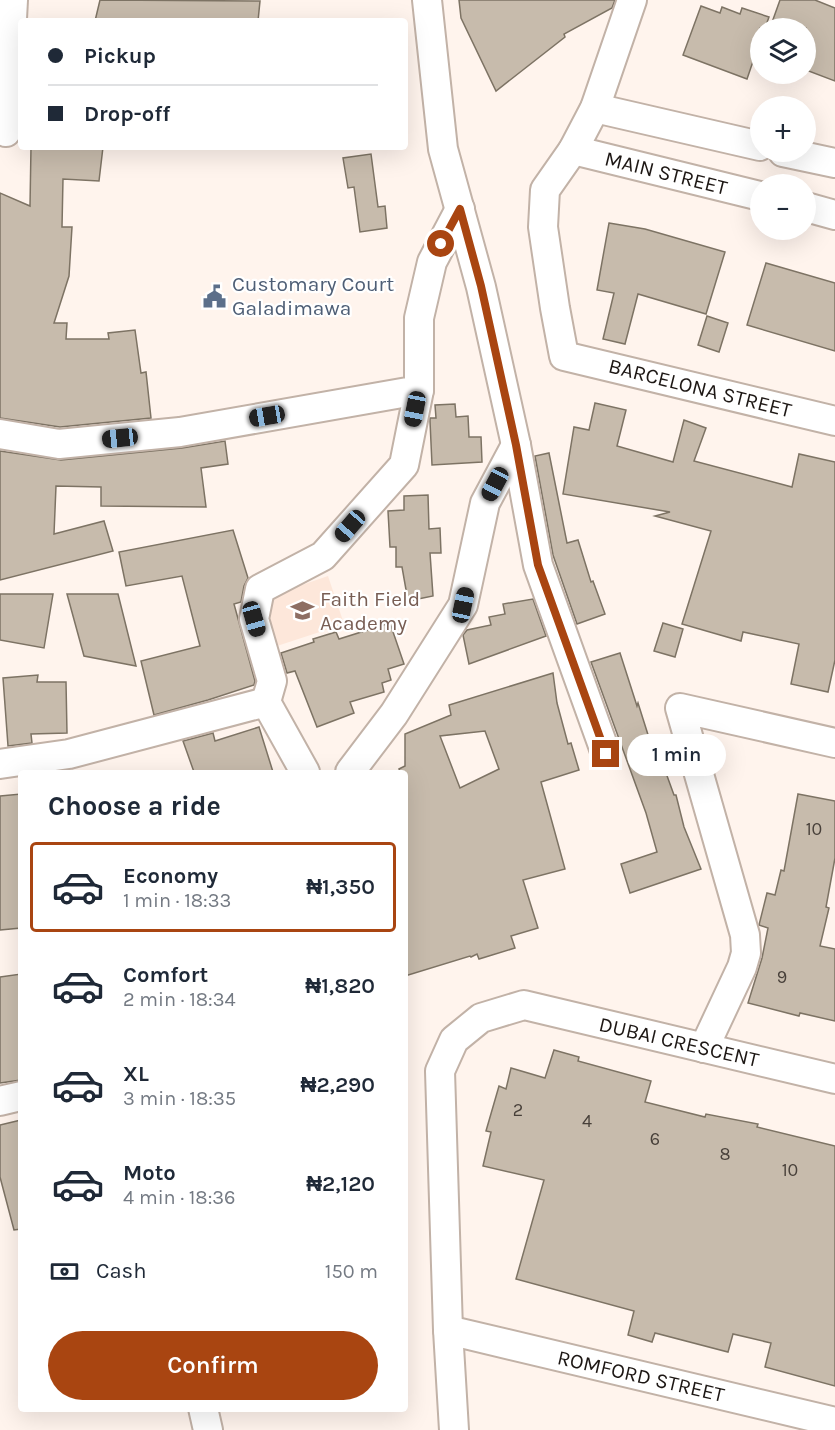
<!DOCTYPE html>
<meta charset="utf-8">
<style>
:root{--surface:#fff;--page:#f6f6f7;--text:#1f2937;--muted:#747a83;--line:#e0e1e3;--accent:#a94511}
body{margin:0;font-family:Karla,sans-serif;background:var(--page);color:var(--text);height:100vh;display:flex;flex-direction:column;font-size:22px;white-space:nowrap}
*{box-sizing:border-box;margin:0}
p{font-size:20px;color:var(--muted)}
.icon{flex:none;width:33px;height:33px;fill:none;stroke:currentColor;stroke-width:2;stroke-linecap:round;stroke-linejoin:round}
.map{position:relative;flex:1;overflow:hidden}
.details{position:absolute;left:18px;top:770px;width:390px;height:642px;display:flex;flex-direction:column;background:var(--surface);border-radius:6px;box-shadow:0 6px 24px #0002}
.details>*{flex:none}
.guide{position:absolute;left:18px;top:18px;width:390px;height:132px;border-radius:6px;box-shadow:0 6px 24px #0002;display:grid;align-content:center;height:132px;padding:0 30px;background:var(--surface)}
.fabs{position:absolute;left:750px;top:18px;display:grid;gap:12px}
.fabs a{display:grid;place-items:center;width:66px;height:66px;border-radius:50%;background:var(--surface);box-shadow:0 6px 24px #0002;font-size:30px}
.end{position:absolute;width:27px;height:27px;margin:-14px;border:8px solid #a94511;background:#fff;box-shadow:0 0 0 3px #fff}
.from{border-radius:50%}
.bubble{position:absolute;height:42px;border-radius:21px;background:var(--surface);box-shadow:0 6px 24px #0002;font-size:20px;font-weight:600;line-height:42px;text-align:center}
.car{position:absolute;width:18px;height:36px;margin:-18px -9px;border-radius:8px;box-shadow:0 0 4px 2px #0007;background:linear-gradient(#222 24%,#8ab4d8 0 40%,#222 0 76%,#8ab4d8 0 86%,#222 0)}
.guide b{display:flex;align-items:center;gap:21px;height:57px;font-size:22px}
.guide b+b{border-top:2px solid var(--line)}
.guide i{width:15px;height:15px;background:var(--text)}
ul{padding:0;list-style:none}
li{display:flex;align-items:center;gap:18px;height:90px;margin:0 12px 9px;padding:0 18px;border:3px solid transparent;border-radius:6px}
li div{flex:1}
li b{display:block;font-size:22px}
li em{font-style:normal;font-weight:600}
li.active{border-color:var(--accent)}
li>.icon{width:54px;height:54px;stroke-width:1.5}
h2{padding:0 30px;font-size:27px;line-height:72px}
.pay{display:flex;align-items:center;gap:15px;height:66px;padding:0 30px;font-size:22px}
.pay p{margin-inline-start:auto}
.cta{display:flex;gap:12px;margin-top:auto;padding:12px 30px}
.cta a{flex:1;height:69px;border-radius:36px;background:var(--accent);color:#fff;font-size:24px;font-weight:600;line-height:69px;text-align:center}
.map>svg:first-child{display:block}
</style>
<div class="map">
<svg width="835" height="1430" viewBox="0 0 835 1430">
<rect width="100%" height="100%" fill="#fff4ed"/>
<path fill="#fde7da" d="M328,576L344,624L277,646L261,599Z"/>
<g fill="#c7bbac" stroke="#7d7364" stroke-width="1.5" fill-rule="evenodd">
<path d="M100,0L260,1L258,21H95Z"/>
<path d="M459,0H615L612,8L564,34L565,37L496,91L461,18Z"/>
<path d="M780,0H815L835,8V81L806,70V28H770Z"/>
<path d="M701,6L720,13L722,7L740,14L742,8L769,17L765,28H760V41L747,79L683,55Z"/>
<path d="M31,147H103L99,181L63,179L62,227H72L69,276L54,323H67L66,339H109L108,333L135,330L141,373L146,372L151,418L60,427L0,418V193L30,206Z"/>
<path d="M371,154L378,207L385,206L387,228L360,232L354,187L348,188L343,158Z"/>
<path d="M609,223L645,229L725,252L706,314L638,294L625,344L603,339L614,293L597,290Z"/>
<path d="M766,263L835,283V351L747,325Z"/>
<path d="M707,316L728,323L719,352L698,345Z"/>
<path d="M595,403L626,410L617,446L673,462L684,420L706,428L694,461L792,487L799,454L835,462V660L828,692L791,684L799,644L743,632L741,641L682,624L711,531L655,516L670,512L563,494L574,427L589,430Z"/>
<path d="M455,404L456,417L468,416L469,437H481L482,462L432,465L430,421V418H436L435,405Z"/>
<path d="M225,441L228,464L201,468L206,507L101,506V487L56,486L54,534L104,521L113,551L0,580V451L61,460L182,448Z"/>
<path d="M549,453L567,543L578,540L591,582L593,581L605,614L577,624L553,555L535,456Z"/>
<path d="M428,495L429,529L440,528L441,553H430L433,596L408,601L402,567H396V547H390L388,511L404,510V496Z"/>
<path d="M233,530L248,578L244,586L241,602L234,604L255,681L254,685L208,700L154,715L141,661L200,646L182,576L126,586L119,552Z"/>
<path d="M0,594H53L44,648L0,640Z"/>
<path d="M67,594H118L136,666L84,656Z"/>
<path d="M533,599L546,636L469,664L463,635L467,630L491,625L489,617L505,614L503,604Z"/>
<path d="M390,623L404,664L388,669L391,680L382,683L384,692L350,702L354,713L317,727L295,671L287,673L281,653L314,642L313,639L336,632L339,639Z"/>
<path d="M663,623L683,629L675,657L654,651Z"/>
<path d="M620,653L637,706L638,703L650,741L654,740L674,795H676L684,827L701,869L630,893L621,864L657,852L646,813L591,662Z"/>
<path d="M553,673L557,703L568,744L571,743L579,770L541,782L565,869L523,880L538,928L511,936L515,948L479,959L477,954L471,957L470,956L405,976V772H400L399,769L405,766V734L451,715L449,705ZM485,731L499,769L460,788L440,736Z"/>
<path d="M38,675L37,682H66L67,733L31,734L32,743L8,746L3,678Z"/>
<path d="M259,727L273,772H194L183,741L213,733L215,741Z"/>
<path d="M21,794V928L0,930V796Z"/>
<path d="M798,794L835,801V858L826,907L829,908L820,946L835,949V1021L800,1013L799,1016L748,1003L762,958L768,928L759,925L767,893L775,895L781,870L784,871Z"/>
<path d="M21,974V1080L0,1083V977Z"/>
<path d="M554,1050L579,1057L578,1061L651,1081L645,1102L705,1117L706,1114L758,1124L757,1127L835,1146V1386L765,1367L771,1343L733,1334L728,1352L655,1333L652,1342L628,1335L634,1311L516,1279L544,1180L483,1166L491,1132L486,1131L499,1086L506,1089L511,1068L545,1078Z"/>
<path d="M21,1120V1229L14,1230L0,1177V1125Z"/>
</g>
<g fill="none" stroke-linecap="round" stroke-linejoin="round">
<defs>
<g id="minor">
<path d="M427,0L443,149L481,287L516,445L538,565L606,754"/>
<path d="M632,0L595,108L573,150L545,190L543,227L555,308L564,356L835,421"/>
<path d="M595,108L760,146"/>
<path d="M6,132L13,0"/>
<path d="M573,150L760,196"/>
<path d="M783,152L835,163"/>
<path d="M806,207L835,215"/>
<path d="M0,434L59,444L180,432L419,390V318L432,262L460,209"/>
<path d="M266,702L272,681L254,619L260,589L323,556L404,465L419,390"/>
<path d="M0,764L69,754L266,702L305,772"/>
<path d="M350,772L394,714L463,605L485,503L516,445"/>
<path d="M704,1048L742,967L746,953L745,935L680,708L835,743"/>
<path d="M0,1101L21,1096"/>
<path d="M448,1330L835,1422"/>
<path d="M203,1408L208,1430"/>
<path d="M454,1430L448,1330L440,1071L454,1040L481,1018L524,1005L835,1079"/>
</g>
</defs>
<use href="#minor" stroke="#c2b2a7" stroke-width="32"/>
<use href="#minor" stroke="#fff" stroke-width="28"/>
</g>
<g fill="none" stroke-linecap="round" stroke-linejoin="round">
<path stroke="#a94511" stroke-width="8" d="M441,244L460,209L481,286L516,445L538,565L606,754"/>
</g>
<defs>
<symbol id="civic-bare" viewBox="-9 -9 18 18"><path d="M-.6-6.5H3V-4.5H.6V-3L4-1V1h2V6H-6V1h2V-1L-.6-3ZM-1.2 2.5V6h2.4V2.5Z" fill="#5c6f8a" stroke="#fff" stroke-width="2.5" paint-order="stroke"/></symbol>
<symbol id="school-bare" viewBox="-9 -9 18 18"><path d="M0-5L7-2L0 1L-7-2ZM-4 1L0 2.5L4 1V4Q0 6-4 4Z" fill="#8d6e63" stroke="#fff" stroke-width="2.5" paint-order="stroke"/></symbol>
</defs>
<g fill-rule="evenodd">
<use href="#civic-bare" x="198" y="280" width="33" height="33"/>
<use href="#school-bare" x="286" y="594" width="33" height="33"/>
</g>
<g text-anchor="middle" stroke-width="4.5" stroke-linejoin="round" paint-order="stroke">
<g font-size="18" fill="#48403a">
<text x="814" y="835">10</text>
<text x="782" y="983">9</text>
<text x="518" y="1116">2</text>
<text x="587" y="1127">4</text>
<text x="655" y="1145">6</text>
<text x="725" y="1160">8</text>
<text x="790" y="1176">10</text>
</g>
<g font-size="21" fill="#1d1714" stroke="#fff">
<text transform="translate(666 173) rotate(14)" y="7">MAIN STREET</text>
<text transform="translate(700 388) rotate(14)" y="7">BARCELONA STREET</text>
<text transform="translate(679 1042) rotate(13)" y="7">DUBAI CRESCENT</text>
<text transform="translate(641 1376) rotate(13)" y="7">ROMFORD STREET</text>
</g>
<g font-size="21" fill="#4e5e75" stroke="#fff" text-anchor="start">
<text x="232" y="291">Customary Court<tspan x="232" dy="24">Galadimawa</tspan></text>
</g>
<g font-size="21" fill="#785e54" stroke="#fff" text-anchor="start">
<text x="320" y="606">Faith Field<tspan x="320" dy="24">Academy</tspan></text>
</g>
</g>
</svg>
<div class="fabs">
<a><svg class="icon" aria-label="layers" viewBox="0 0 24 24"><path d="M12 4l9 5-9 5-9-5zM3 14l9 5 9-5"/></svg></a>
<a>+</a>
<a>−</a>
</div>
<i class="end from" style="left:441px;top:244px"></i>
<i class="end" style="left:606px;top:754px"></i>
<div class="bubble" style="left:627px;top:734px;width:99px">1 min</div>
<i class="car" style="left:415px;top:409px;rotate:191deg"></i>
<i class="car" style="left:267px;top:416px;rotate:260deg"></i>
<i class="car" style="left:120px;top:438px;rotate:264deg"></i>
<i class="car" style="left:495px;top:484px;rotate:208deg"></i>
<i class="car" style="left:350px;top:526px;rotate:221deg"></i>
<i class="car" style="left:463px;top:605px;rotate:12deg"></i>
<i class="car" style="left:254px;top:619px;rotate:164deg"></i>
<div class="guide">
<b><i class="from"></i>Pickup</b>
<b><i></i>Drop-off</b>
</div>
<section class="details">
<h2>Choose a ride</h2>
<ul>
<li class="active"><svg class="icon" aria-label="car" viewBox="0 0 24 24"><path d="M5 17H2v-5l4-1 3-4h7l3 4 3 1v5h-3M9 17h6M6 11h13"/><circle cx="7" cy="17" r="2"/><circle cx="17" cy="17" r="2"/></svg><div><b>Economy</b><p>1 min · 18:33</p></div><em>₦1,350</em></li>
<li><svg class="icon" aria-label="car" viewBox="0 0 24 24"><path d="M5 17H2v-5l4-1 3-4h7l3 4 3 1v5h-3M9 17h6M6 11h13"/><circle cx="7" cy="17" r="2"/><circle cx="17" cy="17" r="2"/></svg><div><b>Comfort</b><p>2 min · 18:34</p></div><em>₦1,820</em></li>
<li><svg class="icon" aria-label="car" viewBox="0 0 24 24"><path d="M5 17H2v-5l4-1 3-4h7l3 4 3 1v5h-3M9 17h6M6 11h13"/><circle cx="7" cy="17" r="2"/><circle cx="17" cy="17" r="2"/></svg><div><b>XL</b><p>3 min · 18:35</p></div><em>₦2,290</em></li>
<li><svg class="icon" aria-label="car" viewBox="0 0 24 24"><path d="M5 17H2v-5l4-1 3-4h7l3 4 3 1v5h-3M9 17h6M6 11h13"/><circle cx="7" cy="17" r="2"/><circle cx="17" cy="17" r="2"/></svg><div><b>Moto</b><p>4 min · 18:36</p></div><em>₦2,120</em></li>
</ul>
<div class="pay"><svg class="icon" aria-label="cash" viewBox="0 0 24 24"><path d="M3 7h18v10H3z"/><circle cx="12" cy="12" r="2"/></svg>Cash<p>150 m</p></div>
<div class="cta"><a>Confirm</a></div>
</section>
</div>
